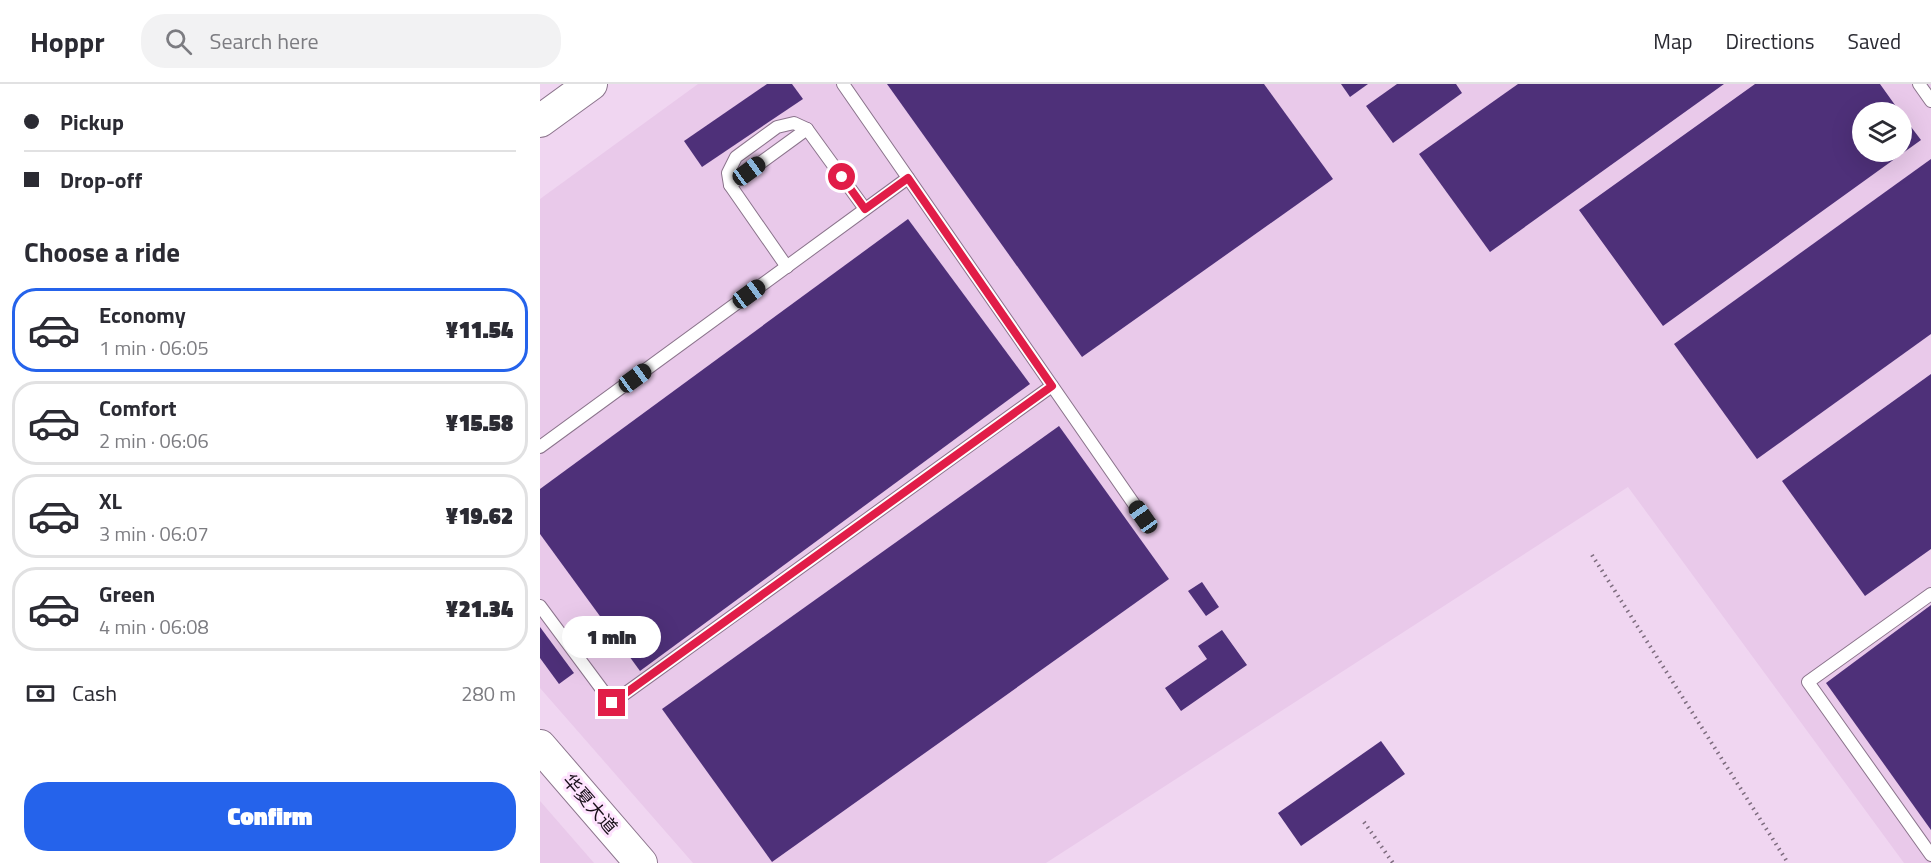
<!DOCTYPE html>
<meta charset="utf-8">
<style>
:root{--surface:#fff;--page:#f2f2f3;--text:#2b2b33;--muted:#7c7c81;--line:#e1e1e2;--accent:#2563eb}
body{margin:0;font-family:"Titillium Web","Noto Sans SC",sans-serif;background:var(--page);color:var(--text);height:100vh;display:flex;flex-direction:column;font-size:22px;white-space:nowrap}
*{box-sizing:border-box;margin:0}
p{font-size:20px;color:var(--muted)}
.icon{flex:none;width:33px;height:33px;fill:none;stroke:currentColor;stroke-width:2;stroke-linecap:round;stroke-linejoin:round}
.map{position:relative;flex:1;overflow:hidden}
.details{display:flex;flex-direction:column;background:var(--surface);width:540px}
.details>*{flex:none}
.banner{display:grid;align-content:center;height:132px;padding:0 24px;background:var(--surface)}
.tools{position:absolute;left:1312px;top:18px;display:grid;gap:12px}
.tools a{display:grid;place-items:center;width:60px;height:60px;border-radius:50%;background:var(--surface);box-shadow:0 6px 24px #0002;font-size:30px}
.end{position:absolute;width:27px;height:27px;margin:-14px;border:8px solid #e11d48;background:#fff;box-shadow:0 0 0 3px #fff}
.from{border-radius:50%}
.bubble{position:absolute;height:42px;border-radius:21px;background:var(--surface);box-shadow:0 6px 24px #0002;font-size:20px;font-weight:800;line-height:42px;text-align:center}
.car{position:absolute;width:18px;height:36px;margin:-18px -9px;border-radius:8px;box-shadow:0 0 4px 2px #0007;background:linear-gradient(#222 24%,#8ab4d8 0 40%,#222 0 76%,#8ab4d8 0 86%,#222 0)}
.banner b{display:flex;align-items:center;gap:21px;height:57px;font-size:22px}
.banner b+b{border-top:2px solid var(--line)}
.banner i{width:15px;height:15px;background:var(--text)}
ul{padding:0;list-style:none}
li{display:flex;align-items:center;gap:18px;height:84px;margin:0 12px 9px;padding:0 12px;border:3px solid var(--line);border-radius:24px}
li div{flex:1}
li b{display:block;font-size:22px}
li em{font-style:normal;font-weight:800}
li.on{border-color:var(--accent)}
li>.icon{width:54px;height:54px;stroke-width:1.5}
h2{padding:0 24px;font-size:27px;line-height:72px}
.pay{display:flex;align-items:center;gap:15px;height:66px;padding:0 24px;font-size:22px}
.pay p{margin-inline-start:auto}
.button{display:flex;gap:12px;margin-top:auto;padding:12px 24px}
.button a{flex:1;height:69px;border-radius:24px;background:var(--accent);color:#fff;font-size:24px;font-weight:800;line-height:69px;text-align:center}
header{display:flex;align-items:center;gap:36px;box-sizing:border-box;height:84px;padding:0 30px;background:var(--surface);border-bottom:2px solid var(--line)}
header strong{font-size:28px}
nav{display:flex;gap:33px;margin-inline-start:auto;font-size:21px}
.search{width:420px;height:54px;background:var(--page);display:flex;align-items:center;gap:15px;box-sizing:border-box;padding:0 21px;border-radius:24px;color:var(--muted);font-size:22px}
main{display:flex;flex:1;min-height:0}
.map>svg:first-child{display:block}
</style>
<header>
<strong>Hoppr</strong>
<div class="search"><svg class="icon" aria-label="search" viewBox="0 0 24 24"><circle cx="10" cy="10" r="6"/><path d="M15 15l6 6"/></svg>Search here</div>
<nav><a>Map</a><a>Directions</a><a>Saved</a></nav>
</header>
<main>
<section class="details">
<div class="banner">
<b><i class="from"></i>Pickup</b>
<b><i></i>Drop-off</b>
</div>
<h2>Choose a ride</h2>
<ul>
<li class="on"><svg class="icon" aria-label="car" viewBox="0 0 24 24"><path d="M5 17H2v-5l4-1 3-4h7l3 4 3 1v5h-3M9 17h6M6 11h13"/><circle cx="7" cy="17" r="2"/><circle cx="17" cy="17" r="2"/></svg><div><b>Economy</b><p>1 min · 06:05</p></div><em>¥11.54</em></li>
<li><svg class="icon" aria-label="car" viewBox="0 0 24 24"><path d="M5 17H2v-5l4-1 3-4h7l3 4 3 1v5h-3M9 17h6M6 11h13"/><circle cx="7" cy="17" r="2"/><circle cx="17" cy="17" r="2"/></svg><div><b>Comfort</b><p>2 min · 06:06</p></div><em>¥15.58</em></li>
<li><svg class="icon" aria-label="car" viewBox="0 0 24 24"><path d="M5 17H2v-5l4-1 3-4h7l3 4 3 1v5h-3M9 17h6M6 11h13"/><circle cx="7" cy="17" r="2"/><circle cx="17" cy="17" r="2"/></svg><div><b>XL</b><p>3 min · 06:07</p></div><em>¥19.62</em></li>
<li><svg class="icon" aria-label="car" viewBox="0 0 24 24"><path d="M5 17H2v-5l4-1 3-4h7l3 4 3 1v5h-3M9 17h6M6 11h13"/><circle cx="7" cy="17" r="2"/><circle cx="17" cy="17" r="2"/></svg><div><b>Green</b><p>4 min · 06:08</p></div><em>¥21.34</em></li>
</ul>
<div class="pay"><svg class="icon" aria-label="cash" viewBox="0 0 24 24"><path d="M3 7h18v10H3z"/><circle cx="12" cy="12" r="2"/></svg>Cash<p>280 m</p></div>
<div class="button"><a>Confirm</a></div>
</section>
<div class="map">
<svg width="1391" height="779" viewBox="0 0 1391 779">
<rect width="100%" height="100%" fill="#f0d6f1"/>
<g fill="#e9c9ea" fill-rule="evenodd">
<path d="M158,0H1391V779H1364L1088,403L506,779H153L0,604V115ZM1323,28H1362V68H1323Z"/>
<path d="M0,717L54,779H0Z"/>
</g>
<g fill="#4e3079">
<path d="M227,0H252L263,15L162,83L144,57Z"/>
<path d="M347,0H724L793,95L542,273Z"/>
<path d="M801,0H828L810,13Z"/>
<path d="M857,0H916L922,9L853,59L826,22Z"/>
<path d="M978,0H1184L950,168L879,70Z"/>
<path d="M1215,0H1340L1360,28H1323V68H1362V31L1381,56L1123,242L1039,126Z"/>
<path d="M1391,75V250L1217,375L1134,260Z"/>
<path d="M368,135L490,300L100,587L0,450V405Z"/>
<path d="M1391,290V465L1325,512L1242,397Z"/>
<path d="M519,342L629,495L232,778L122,625Z"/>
<path d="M662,498L679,523L666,532L648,507Z"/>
<path d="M1391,521V746L1286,599Z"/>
<path d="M0,543L34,589L19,600L0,574Z"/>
<path d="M682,546L707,581L641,627L625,604L667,575L658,562Z"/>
<path d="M841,657L865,690L761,762L738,729Z"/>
</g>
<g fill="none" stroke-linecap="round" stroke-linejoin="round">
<defs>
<g id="service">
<path d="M303,0L603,433"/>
<path d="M1379,0L1391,17"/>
<path d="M190,101L188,89L196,73L237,43L254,39L267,45"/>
<path d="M247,183L190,101L267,45L325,125"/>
<path d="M0,363L368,94"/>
<path d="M1391,510L1268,598L1391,771"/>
<path d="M0,522L72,619L512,302"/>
</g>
<g id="tertiary">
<path d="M0,37L51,0"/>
<path d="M0,662L101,779"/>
</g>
</defs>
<use href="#service" stroke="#8b748c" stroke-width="14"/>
<use href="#tertiary" stroke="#8b748c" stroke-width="34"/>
<g stroke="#7d6c7e" stroke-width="4" stroke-dasharray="1.5 4.5" stroke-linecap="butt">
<path d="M1052,471L1248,779"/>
<path d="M824,738L853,779"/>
</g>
<use href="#service" stroke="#fff" stroke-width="12"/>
<use href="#tertiary" stroke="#fff" stroke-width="32"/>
</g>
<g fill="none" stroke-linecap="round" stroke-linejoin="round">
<path stroke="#e11d48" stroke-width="8" d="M72,619L512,302L368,94L325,125L302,93"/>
</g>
<g text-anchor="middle" stroke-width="6" stroke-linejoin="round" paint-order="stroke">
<g font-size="18" fill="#170e18" stroke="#fee3fe">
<text transform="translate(50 720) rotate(49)" y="6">华夏大道</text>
</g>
</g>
</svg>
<div class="tools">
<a><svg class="icon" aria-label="layers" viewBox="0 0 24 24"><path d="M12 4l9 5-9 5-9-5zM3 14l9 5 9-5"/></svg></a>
</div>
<i class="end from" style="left:302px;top:93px"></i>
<i class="end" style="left:72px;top:619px"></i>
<div class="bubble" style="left:22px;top:532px;width:99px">1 min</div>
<i class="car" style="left:209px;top:87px;rotate:54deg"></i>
<i class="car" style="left:209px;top:210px;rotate:54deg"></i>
<i class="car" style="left:95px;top:294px;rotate:54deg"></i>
<i class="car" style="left:603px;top:433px;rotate:325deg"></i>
</div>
</main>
